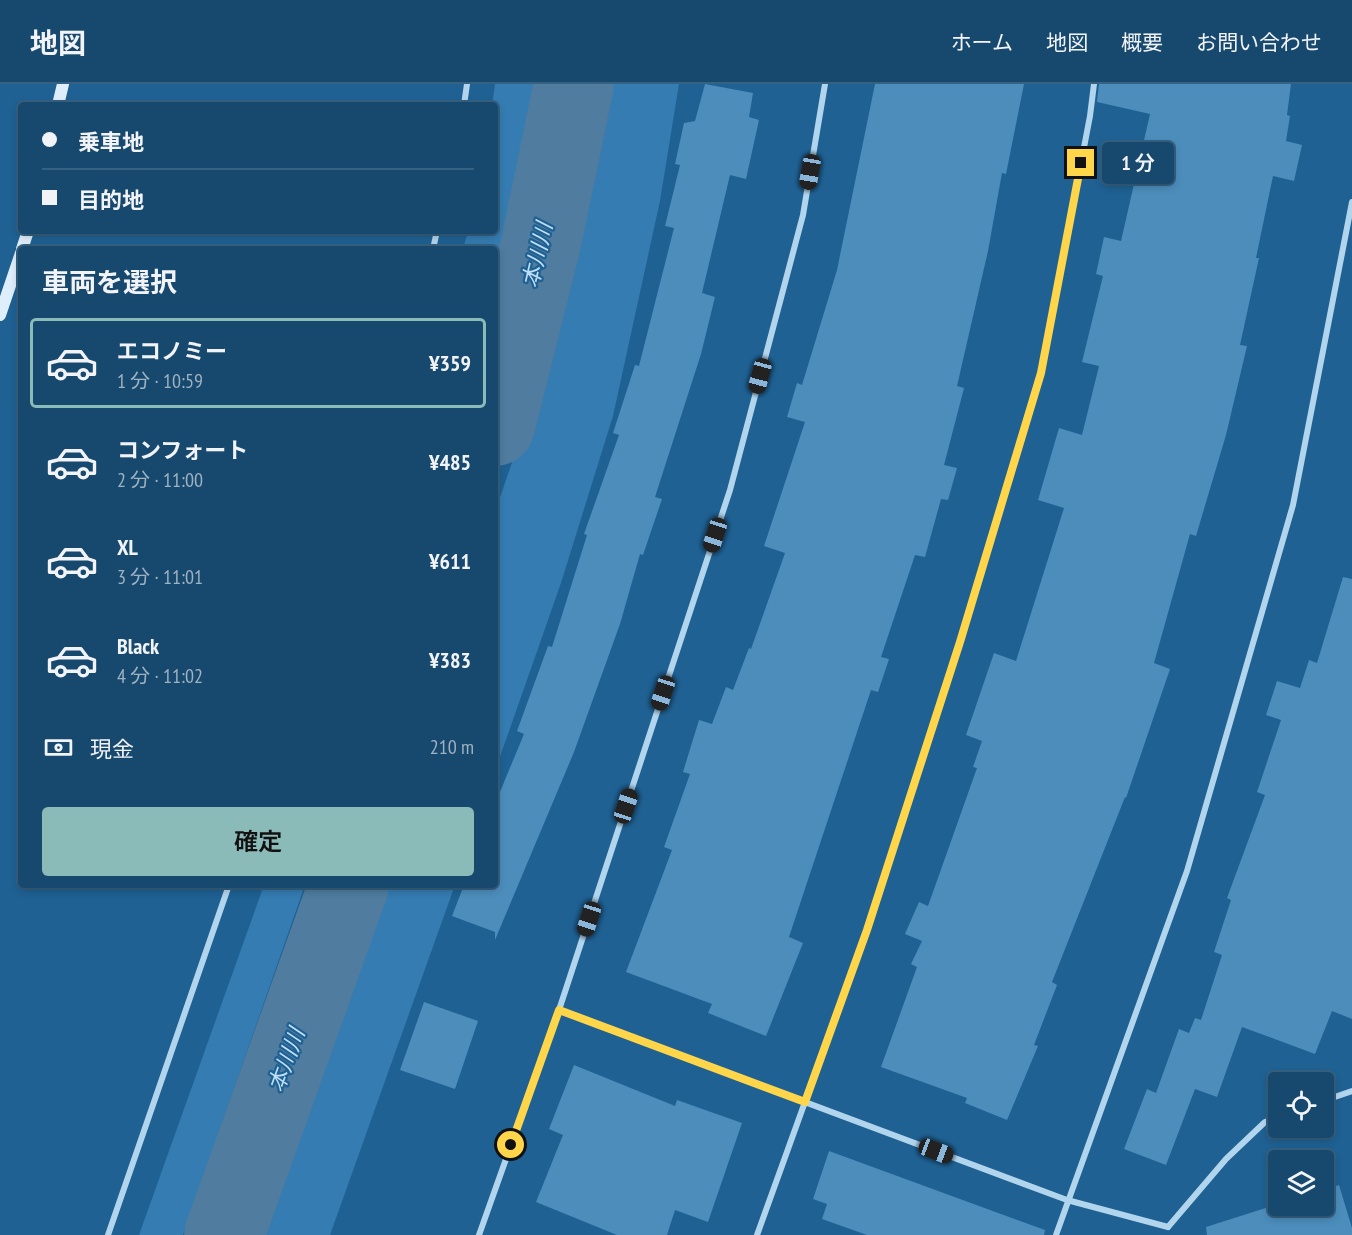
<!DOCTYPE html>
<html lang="ja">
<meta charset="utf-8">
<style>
:root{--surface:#17496e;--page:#205073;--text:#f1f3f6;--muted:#9eb2c2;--line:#366181;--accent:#8bbbb9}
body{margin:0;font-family:"PT Sans Narrow","Noto Sans JP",sans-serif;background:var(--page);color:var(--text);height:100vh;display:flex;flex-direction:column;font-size:22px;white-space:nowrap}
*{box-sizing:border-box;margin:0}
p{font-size:20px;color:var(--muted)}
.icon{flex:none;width:33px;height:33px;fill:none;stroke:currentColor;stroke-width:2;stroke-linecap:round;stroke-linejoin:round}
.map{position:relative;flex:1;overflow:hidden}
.panel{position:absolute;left:18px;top:162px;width:480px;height:642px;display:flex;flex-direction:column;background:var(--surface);border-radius:6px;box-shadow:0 3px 9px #0003,0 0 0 2px var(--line)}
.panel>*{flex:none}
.banner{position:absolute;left:18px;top:18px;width:480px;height:132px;border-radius:6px;box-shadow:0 3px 9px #0003,0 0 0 2px var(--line);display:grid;align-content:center;height:132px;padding:0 24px;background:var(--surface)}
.controls{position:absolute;left:1268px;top:988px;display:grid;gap:12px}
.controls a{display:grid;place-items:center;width:66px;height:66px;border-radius:6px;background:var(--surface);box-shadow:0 3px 9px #0003,0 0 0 2px var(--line);font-size:30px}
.end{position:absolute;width:27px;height:27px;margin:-14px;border:8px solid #ffd54a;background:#111;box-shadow:0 0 0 3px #111}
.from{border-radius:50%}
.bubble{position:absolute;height:42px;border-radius:6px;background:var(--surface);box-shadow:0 3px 9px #0003,0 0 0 2px var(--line);font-size:20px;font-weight:600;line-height:42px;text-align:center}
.car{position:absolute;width:18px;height:36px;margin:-18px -9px;border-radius:8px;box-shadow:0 0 4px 2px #0007;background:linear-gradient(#222 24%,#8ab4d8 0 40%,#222 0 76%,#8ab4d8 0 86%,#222 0)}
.banner b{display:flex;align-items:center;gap:21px;height:57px;font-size:22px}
.banner b+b{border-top:2px solid var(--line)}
.banner i{width:15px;height:15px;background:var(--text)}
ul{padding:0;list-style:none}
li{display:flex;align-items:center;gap:18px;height:90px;margin:0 12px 9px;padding:0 12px;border:3px solid transparent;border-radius:6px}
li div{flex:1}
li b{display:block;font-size:22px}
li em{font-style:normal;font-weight:600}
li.on{border-color:var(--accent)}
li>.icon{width:54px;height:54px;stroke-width:1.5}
h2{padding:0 24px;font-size:27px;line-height:72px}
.pay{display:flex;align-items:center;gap:15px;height:66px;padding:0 24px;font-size:22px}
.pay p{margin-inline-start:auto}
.button{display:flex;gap:12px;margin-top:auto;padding:12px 24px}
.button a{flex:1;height:69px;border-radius:6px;background:var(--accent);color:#111;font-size:24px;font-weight:600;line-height:69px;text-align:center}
header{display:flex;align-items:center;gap:36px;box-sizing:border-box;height:84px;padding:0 30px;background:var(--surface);border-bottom:2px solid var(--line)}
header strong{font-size:28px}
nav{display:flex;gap:33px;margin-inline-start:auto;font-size:21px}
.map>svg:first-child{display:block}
</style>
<header>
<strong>地図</strong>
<nav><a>ホーム</a><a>地図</a><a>概要</a><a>お問い合わせ</a></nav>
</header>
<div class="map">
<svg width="1352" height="1151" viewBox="0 0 1352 1151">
<rect width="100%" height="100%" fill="#1f6193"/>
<g fill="#347cb1">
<path d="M495,0H543L495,228V165H463L468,147H495V21H492Z"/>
<path d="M604,0H679L660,117L613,332L561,499L495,687V428L540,297Z"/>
<path d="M264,801H305L183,1151H139Z"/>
<path d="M366,801H455L330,1151H244Z"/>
</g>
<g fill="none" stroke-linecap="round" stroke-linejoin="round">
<g stroke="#4f7c9f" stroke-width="80">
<path d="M495,342L541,159L574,0"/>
<path d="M224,1151L349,801"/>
</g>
</g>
<g fill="#4c8dbc">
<path d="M705,0L753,9L749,33L759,36L746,95L730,91L702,209L715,213L701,270L655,413L662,415L643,471L640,470L620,540L574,668L495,856V848L452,832L464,801H495V720L524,650L517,647L548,562L552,563L587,451L584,450L619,351L613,349L635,281L639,282L674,144L665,142L680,81L675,80L684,39L695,37Z"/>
<path d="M875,0H1024L1006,90L1002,89L988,167L957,302L964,304L944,381L957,384L948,416L941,415L925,473L915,471L881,573L889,575L878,608L871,606L789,853L803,859L766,952L708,929L712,920L626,888L672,766L664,763L690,690L683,688L699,636L712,640L726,603L733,606L749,564L751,565L785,469L764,462L805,338L787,333L797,299L802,301L837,186Z"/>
<path d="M1099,0H1291L1287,31L1290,32L1286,57L1302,61L1294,97L1273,92L1256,174H1259L1240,261L1247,262L1226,351L1196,452L1190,450L1154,579L1170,585L1126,714L1125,713L1052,898L1057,901L1034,961L1038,962L1007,1036L965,1019L967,1014L881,983L917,883L911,880L922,857L905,850L919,818L928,822L977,684L973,683L982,657L966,651L994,569L1016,577L1064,424L1038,416L1059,344L1082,351L1099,282L1082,278L1103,192L1096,190L1104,153L1121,157L1150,30L1097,18Z"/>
<path d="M1343,493L1352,495V935L1332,927L1315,970L1242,943L1217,1013L1195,1005L1166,1081L1124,1065L1147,1005L1156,1009L1179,945L1189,949L1195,934L1201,936L1222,871L1214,868L1231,816L1227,814L1265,711L1257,708L1281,636L1266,631L1277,597L1300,604L1309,576L1317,579Z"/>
<path d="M424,918L478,937L455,1005L400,986Z"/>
<path d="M574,981L675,1022L677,1016L742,1039L708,1138L675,1126L667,1151H617L536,1118L563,1051L549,1045Z"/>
<path d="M829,1067L1045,1146L1044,1151H867L822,1135L827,1120L813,1115Z"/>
<path d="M1339,1101L1352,1144V1151H1207L1206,1143L1278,1120V1122H1323V1106Z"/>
</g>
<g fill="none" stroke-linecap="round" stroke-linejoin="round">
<g stroke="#b2d5ee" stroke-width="6">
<path d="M464,21L467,0"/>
<path d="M433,165L437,147"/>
<path d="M559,926L1067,1116L1168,1143"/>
<path d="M1323,1017L1352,1007"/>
<path d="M1168,1143L1226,1075L1265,1038L1278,1033"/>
<path d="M108,1151L229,801"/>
<path d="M479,1151L559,926L730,406L803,131L825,0"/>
<path d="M757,1151L867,846L960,558L1041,289L1090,32L1094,0"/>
<path d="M1056,1151L1187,787L1293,421L1352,118"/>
</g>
<g stroke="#deeefa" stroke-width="12">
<path d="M58,21L63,0"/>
<path d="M22,165L28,147"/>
<path d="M0,231L21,169"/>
</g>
</g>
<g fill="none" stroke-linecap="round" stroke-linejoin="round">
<path stroke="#ffd54a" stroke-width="8" d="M511,1061L559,926L805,1018L867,846L960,558L1041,289L1081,79"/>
</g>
<g text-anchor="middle" stroke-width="4.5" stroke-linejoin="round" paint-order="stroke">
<g font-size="22" font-style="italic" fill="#bedef5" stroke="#1f6193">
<text transform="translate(537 171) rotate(-77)" y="8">本川川</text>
<text transform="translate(286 976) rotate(-70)" y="8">本川川</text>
</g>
</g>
</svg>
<div class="controls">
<a><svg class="icon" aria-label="locate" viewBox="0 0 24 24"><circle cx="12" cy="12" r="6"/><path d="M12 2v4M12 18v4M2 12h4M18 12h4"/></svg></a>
<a><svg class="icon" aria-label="layers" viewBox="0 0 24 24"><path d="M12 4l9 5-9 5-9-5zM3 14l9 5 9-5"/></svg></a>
</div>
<i class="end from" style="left:511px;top:1061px"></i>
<i class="end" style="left:1081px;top:79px"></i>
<div class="bubble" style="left:1102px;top:58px;width:72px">1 分</div>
<i class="car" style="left:810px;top:88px;rotate:190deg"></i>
<i class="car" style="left:760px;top:292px;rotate:195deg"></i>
<i class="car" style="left:715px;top:451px;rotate:198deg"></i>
<i class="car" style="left:663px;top:609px;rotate:198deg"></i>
<i class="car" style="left:626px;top:722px;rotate:18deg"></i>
<i class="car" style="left:589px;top:835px;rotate:198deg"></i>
<i class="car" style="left:936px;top:1067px;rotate:111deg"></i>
<div class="banner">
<b><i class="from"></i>乗車地</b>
<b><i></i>目的地</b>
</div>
<section class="panel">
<h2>車両を選択</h2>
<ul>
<li class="on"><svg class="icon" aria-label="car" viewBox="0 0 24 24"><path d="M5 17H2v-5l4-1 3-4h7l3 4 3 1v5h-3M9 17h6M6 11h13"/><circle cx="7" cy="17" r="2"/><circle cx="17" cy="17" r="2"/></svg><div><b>エコノミー</b><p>1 分 · 10:59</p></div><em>¥359</em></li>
<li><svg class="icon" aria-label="car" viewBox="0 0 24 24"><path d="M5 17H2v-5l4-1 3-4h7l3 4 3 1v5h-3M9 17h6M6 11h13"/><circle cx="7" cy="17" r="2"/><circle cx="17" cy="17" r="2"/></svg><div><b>コンフォート</b><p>2 分 · 11:00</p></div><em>¥485</em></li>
<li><svg class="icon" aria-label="car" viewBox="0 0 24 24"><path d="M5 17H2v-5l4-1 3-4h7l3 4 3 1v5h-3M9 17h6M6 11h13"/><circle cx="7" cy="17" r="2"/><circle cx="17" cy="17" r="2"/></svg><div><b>XL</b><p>3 分 · 11:01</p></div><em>¥611</em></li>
<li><svg class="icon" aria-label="car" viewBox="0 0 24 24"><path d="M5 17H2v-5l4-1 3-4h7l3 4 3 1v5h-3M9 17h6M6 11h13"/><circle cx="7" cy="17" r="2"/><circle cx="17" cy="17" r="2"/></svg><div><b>Black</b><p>4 分 · 11:02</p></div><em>¥383</em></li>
</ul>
<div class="pay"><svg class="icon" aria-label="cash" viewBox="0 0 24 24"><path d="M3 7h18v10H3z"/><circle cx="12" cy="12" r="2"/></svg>現金<p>210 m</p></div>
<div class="button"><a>確定</a></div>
</section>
</div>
